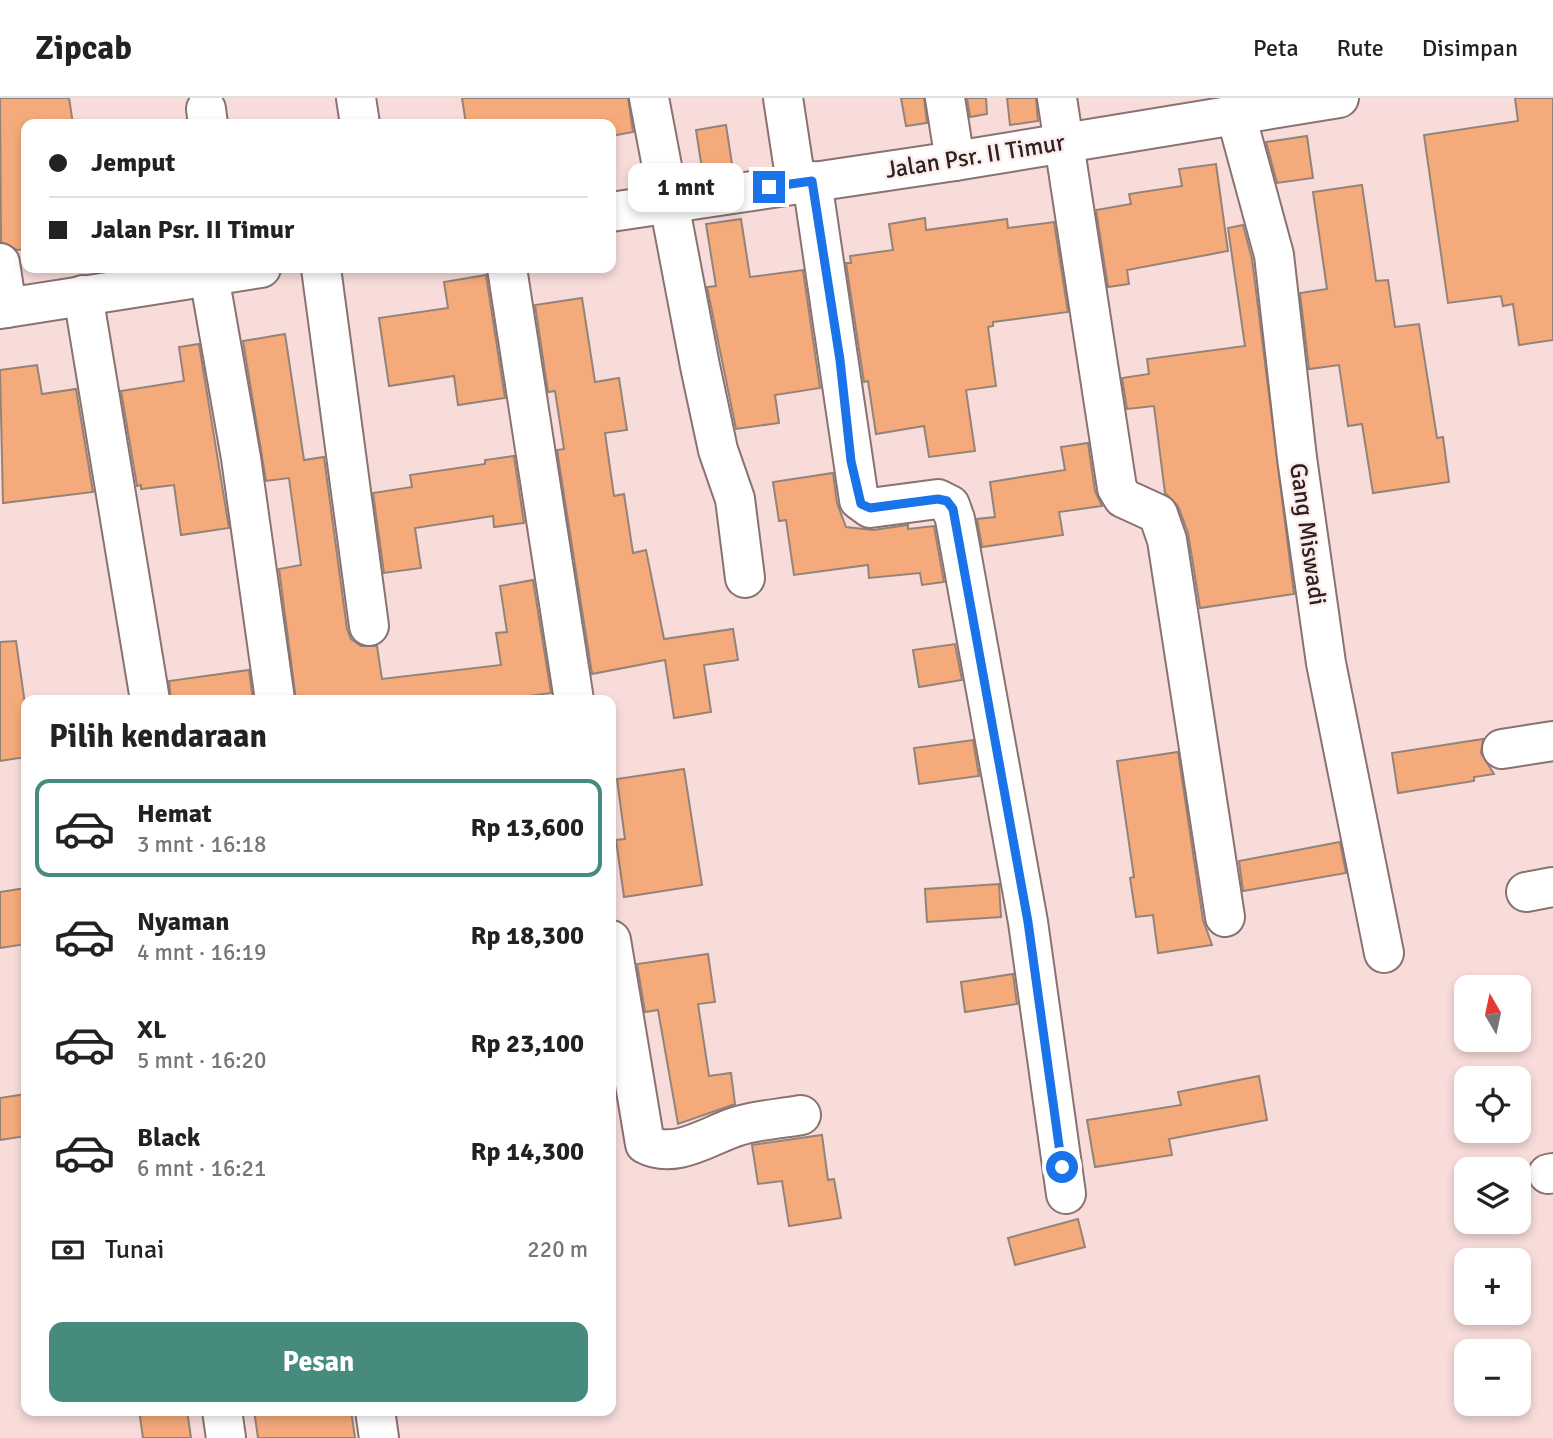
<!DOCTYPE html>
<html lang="id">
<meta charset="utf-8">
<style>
:root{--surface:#fff;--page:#f2f2f2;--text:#222;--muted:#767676;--line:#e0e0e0;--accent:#478b7f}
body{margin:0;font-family:Signika,sans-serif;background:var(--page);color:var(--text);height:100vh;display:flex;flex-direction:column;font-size:26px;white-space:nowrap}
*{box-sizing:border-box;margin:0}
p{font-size:23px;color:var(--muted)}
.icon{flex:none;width:38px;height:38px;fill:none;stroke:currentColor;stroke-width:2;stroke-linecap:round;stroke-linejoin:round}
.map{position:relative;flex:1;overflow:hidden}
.panel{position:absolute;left:21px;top:597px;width:595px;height:721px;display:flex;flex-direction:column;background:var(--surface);border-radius:14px;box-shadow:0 4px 10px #0003}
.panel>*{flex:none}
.top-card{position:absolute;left:21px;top:21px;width:595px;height:154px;border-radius:14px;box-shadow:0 4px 10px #0003;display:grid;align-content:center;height:154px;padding:0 28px;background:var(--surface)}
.needle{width:46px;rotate:351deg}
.fabs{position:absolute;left:1454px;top:877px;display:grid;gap:14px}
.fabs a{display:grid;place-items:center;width:77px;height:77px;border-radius:14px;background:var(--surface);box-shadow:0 4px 10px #0003;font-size:35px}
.end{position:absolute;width:32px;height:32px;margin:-16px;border:9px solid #1a73e8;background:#fff;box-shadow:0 0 0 4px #fff}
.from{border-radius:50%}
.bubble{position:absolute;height:49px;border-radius:14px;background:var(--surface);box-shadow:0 4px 10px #0003;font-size:23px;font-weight:800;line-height:49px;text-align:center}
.top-card b{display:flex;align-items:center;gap:24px;height:66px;font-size:26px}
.top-card b+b{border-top:2px solid var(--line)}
.top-card i{width:18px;height:18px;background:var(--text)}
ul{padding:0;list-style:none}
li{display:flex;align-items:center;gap:21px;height:98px;margin:0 14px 10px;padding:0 14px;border:4px solid transparent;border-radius:14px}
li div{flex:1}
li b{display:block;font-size:26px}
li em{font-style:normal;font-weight:800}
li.current{border-color:var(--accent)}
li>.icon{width:63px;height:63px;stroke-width:1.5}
h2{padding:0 28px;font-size:32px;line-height:84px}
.pay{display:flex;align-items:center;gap:18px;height:77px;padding:0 28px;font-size:26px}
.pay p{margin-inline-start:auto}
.button{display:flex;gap:14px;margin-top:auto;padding:14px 28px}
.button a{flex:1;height:80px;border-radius:14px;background:var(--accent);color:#fff;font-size:28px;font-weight:800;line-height:80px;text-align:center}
header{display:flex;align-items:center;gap:42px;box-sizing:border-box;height:98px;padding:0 35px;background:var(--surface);border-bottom:2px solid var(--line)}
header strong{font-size:33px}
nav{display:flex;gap:38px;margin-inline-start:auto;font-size:24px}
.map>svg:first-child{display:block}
</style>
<header>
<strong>Zipcab</strong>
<nav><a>Peta</a><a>Rute</a><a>Disimpan</a></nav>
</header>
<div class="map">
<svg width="1553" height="1340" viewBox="0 0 1553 1340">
<rect width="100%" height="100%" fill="#f7dcda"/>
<g fill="#f4aa7a" stroke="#968377" stroke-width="2">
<path d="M0,0H69L73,26H26V151L17,152L1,144Z"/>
<path d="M462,0H628L633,34L611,38V26H466Z"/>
<path d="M901,0H924L927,25L906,28Z"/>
<path d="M967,0H986L987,16L970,19Z"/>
<path d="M1007,0H1036L1038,23L1010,27Z"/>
<path d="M1515,0H1553V242L1519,247L1513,206L1503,208L1501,198L1448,205L1424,37L1518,23Z"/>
<path d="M726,27L732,66L702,71L696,32Z"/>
<path d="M1307,38L1313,80L1277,85L1266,44Z"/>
<path d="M1216,66L1228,153L1127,172L1129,186L1108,189L1096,112L1131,106L1129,96L1182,88L1179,71Z"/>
<path d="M1362,87L1376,183L1388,182L1395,229L1419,226L1437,340L1443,339L1449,384L1373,395L1362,326L1348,328L1339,267L1309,271L1300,195L1327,191L1313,94Z"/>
<path d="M925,120L926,132L1007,121L1008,130L1054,124L1068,214L993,224V228L988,229L996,288L966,292L975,353L929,359L924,328L876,336L868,283L864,284L846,165H851L850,158L893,152L889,126Z"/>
<path d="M741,121L750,179L803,172L820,290L775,297L779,325L736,331L707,189L716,188L706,126Z"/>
<path d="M1243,127L1252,161L1294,496L1200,510L1188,435L1178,408L1165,395L1154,308L1127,311L1122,280L1149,276L1147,261L1245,248L1228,130Z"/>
<path d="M486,177L505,300L458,307L454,278L389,288L379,220L448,210L444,184Z"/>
<path d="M582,200L595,284L619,280L627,332L605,335L614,398L624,396L633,455L646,452L664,541L733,531L738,562L704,567L711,614L674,620L665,562L592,576L557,352L564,351L555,293L548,294L535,207Z"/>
<path d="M285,236L304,362L324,359L347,531L351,541L361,548H377L382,581L501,567L496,535L507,534L500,488L533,482L551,595L501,602H296L279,471L301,467L289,380L266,383L243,243Z"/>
<path d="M199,246L229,430L181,437L174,387L141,391V387L137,388L121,293L184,283L179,249Z"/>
<path d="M37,267L42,296L76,291L93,394L3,405L0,272Z"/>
<path d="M1088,345L1095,393L1102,408L1059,414L1063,437L982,449L977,421L995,419L990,384L1065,372L1061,349Z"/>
<path d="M514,358L524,425L494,429L493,418L415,430L421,470L384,475L373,395L412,389L410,377L485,366V362Z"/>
<path d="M833,375L837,405L846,429L873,432L908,427V431L934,428L944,484L922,487L920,475L869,480L868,467L794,477L786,422L779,423L773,384Z"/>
<path d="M16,543L26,613V659L0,663V544Z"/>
<path d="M955,546L962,582L919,589L913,552Z"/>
<path d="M249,572L253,602H171L169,583Z"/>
<path d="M1483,641L1481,655L1494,676L1474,679V683L1398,695L1392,655Z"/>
<path d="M973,642L979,678L919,686L914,650Z"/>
<path d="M1178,654L1203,822L1212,847L1158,855L1153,817L1136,819L1130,780L1134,779L1117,663Z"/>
<path d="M684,671L702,787L624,799L616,742L625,741L617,681Z"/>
<path d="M1340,744L1346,775L1243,793L1239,763Z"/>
<path d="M999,786L1001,819L927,824L925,791Z"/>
<path d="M26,790V846L0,850V794Z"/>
<path d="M708,856L715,904L698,906L709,978L731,975L735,1006L678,1026L658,912L645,914L637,866Z"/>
<path d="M1013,876L1017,906L965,914L961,884Z"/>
<path d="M1259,978L1267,1022L1169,1041L1172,1057L1095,1069L1087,1022L1181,1007L1178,994Z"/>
<path d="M26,996V1038L0,1042V1000Z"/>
<path d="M822,1037L828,1082L834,1081L841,1120L789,1128L782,1083L758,1086L752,1047Z"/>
<path d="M1078,1121L1085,1149L1015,1167L1008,1140Z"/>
<path d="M139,1312H187L191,1340H143Z"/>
<path d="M254,1312H351L355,1340H258Z"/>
</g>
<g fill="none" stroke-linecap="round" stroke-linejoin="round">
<defs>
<g id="minor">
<path d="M356,0L360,26"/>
<path d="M649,0L700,268L718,352L735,401L745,480"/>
<path d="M783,0L796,85"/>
<path d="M945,0L955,63"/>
<path d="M1057,0L1117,390L1123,400L1158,416L1167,442L1225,819"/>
<path d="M206,11L208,26"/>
<path d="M1236,17L1274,157L1297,360L1326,565L1384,855"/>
<path d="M812,83L859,402L870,410L938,401L950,407L955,421L1028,824L1066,1096"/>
<path d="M611,114L955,63L1339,0"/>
<path d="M0,165L7,210"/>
<path d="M321,170L369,528"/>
<path d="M507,170L574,602"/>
<path d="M209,178L241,360L275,602"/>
<path d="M83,197L150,602"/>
<path d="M0,211L261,170"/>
<path d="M1502,651L1553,643"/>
<path d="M1526,794L1553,789"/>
<path d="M611,842L645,1046C675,1062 708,1038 735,1029C755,1022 780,1021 801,1017"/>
<path d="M1548,1076L1553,1075"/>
<path d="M222,1312L226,1340"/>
<path d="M375,1312L379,1340"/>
</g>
</defs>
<use href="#minor" stroke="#8a7271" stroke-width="42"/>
<use href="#minor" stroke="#fff" stroke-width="38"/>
</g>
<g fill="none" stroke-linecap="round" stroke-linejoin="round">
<path stroke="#1a73e8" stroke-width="9" d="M769,89L812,83L840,262L851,363L861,406L870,410L938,401L947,403L953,411L1028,824L1062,1069"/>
</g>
<g text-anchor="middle" stroke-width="5" stroke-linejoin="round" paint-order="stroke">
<g font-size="24" fill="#2c2222" stroke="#fdeceb">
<text transform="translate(975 58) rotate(-9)" y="8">Jalan Psr. II Timur</text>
<text transform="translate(1308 436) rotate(82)" y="8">Gang Miswadi</text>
</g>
</g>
</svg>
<div class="fabs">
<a><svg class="needle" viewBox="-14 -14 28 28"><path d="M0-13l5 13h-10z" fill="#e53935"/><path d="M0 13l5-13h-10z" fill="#767676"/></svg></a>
<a><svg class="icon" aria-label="locate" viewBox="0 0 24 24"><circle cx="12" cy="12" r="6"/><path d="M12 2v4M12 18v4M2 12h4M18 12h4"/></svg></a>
<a><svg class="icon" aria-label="layers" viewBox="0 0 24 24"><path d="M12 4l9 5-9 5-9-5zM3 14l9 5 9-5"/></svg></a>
<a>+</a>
<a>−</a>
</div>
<i class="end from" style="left:1062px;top:1069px"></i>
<i class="end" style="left:769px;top:89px"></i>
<div class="bubble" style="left:628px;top:65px;width:116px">1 mnt</div>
<div class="top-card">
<b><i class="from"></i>Jemput</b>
<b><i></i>Jalan Psr. II Timur</b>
</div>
<section class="panel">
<h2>Pilih kendaraan</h2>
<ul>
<li class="current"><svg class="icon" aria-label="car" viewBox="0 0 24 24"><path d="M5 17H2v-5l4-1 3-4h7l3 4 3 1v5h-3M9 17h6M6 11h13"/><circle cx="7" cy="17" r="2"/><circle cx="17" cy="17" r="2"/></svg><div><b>Hemat</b><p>3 mnt · 16:18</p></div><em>Rp 13,600</em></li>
<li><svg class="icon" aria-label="car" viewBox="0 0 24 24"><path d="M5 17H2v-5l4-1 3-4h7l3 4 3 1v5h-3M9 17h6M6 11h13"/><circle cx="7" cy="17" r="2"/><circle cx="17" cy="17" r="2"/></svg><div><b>Nyaman</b><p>4 mnt · 16:19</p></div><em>Rp 18,300</em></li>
<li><svg class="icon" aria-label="car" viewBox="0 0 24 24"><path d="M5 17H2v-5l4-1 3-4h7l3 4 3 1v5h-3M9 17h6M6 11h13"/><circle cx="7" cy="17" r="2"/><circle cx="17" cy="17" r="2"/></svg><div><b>XL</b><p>5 mnt · 16:20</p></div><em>Rp 23,100</em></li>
<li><svg class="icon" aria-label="car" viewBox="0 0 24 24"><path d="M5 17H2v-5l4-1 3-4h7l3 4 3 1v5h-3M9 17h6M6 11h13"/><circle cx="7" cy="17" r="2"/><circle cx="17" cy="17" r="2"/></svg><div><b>Black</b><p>6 mnt · 16:21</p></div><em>Rp 14,300</em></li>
</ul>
<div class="pay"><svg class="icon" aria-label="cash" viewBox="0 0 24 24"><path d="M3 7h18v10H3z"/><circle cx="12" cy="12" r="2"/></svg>Tunai<p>220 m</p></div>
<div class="button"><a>Pesan</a></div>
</section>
</div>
